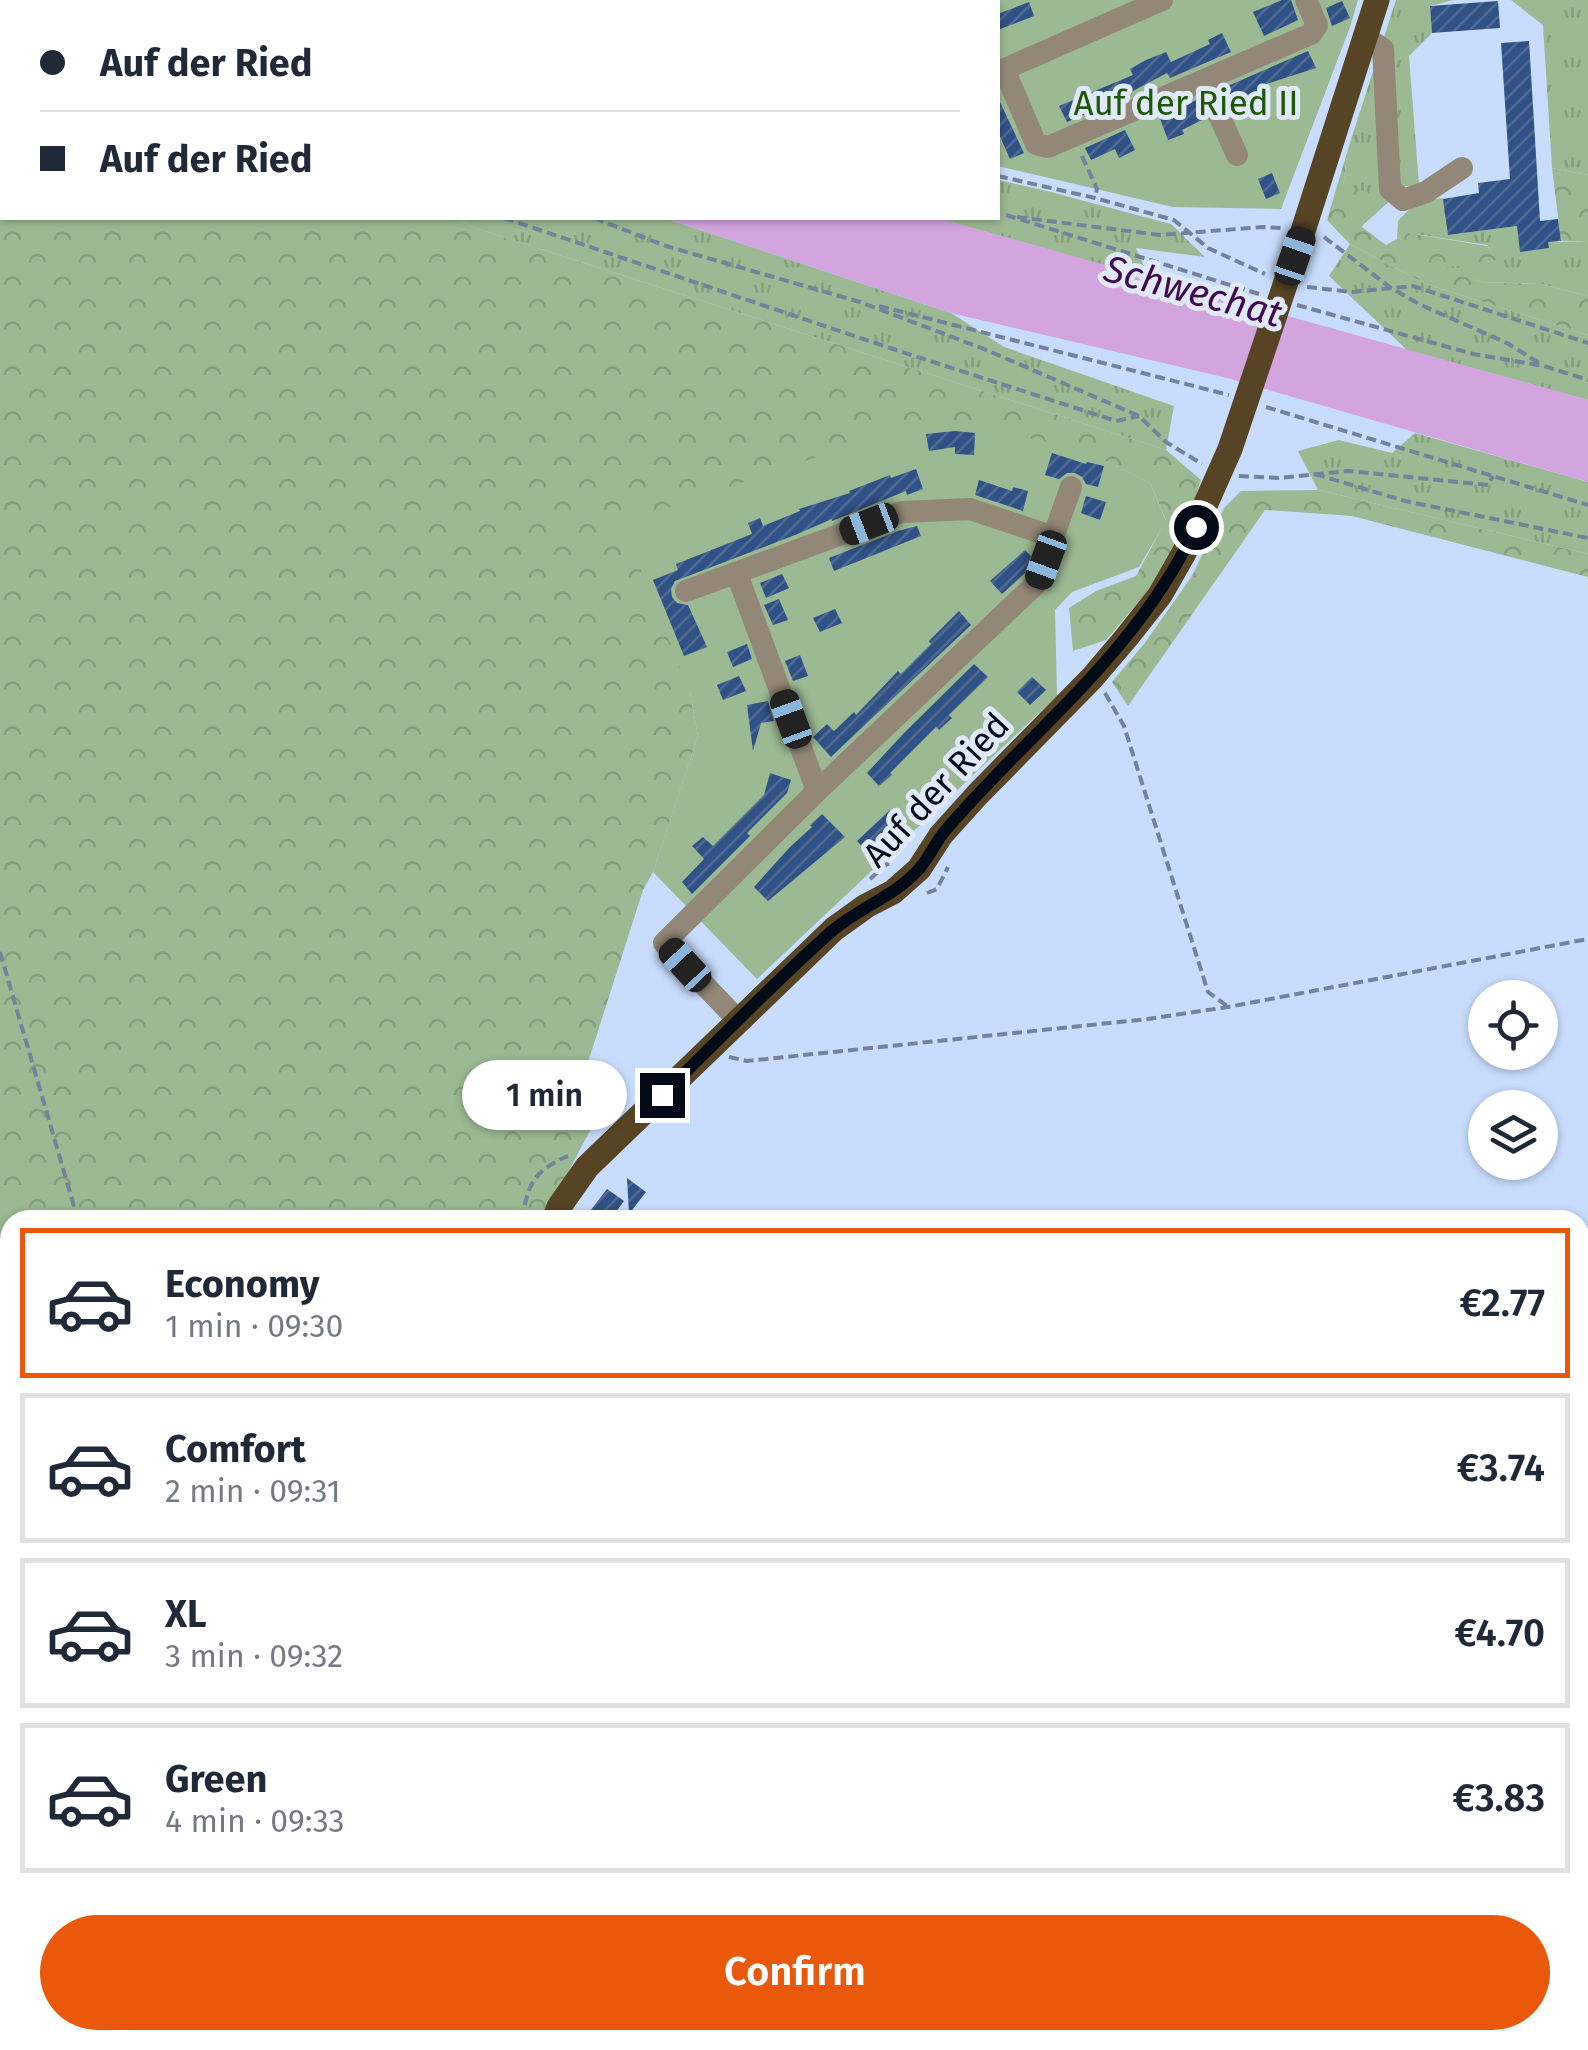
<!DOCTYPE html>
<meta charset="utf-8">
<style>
:root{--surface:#fff;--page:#f2f2f3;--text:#1f2937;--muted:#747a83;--line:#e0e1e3;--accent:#ea580c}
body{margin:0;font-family:"Fira Sans",sans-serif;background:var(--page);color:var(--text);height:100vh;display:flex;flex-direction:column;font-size:38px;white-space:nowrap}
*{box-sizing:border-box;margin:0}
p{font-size:32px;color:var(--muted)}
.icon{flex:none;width:55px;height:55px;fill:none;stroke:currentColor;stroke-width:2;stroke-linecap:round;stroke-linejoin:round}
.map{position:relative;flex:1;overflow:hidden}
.details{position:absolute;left:0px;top:1210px;width:1590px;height:840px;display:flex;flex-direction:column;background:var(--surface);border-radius:30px 30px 0 0;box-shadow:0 2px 8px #0004}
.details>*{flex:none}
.guide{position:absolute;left:0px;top:0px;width:1000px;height:220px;box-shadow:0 2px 8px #0004;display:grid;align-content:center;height:220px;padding:0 40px;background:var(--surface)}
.tools{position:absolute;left:1468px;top:980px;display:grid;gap:20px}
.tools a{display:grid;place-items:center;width:90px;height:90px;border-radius:50%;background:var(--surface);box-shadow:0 2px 8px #0004;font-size:50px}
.end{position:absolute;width:45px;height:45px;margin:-22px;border:12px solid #040b18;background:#fff;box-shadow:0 0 0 5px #fff}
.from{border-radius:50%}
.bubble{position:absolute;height:70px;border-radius:35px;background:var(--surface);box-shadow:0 2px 8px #0004;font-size:32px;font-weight:600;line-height:70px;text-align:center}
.car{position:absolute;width:30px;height:60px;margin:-30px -15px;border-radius:12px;box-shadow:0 0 8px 2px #0007;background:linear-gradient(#222 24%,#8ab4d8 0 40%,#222 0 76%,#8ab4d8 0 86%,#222 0)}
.guide b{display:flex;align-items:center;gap:35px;height:95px;font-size:38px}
.guide b+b{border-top:2px solid var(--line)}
.guide i{width:25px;height:25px;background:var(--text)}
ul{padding:18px 0 0;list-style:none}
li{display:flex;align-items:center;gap:30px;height:150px;margin:0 20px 15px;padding:0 20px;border:5px solid var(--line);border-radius:0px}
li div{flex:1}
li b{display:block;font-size:38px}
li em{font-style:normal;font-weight:600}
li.current{border-color:var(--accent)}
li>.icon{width:90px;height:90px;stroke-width:1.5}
.cta{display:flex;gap:20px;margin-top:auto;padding:20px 40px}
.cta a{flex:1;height:115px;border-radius:60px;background:var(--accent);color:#fff;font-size:40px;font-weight:600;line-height:115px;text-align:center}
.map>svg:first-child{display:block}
</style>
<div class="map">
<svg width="1588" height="2050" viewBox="0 0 1588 2050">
<defs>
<pattern id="industrial-furrows" width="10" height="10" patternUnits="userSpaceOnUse" patternTransform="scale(2.5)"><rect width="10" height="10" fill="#b7cef2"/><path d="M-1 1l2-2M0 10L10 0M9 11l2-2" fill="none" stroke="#9cb0cf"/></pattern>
<pattern id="grass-tufts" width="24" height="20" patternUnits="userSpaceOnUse" patternTransform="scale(2.5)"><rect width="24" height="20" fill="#9bb993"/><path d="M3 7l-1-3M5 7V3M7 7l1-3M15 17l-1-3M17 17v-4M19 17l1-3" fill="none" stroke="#849e7e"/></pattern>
<pattern id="forest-crowns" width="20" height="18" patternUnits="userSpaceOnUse" patternTransform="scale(2.5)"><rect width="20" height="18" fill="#9bb993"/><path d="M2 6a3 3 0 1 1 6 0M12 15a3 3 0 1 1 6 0" fill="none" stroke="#849e7e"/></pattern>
<pattern id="building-hatch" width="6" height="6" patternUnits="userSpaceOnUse" patternTransform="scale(2.5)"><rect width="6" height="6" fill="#305185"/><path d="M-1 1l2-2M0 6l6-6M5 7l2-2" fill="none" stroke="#516a92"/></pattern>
</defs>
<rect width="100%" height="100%" fill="#c8ddfd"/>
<path fill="url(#industrial-furrows)" d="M0,1324L10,1330V2040H323L325,2050H0Z"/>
<g fill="url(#grass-tufts)">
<path d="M1396,0H1453L1430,6L1432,33L1409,56L1419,185L1406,186L1362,226L1343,186L1348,149Z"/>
<path d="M1511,0H1588V175L1552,168L1543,25Z"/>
<path d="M998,180L1043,190L1171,224L1205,257L1136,248L1149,278L937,218H998Z"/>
<path d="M1443,198L1449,235L1517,226L1521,252L1548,248V242H1588V296L1541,284L1484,282L1431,269L1497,260L1487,245L1408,233L1397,239L1398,221C1414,204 1419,201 1443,198Z"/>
<path d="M456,218H664L951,313L1004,347L1174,406L1166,450L475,228Z"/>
<path d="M1350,244L1426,284L1588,335V400L1407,350L1329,276Z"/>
<path d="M1415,433L1588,482V554L1318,490L1298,451L1339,440L1392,453Z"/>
</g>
<g fill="url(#forest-crowns)">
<path d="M0,0H98L102,2H2V218H456L475,228L1166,450L1201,480L1184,531L1151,587L1106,640L1073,651L1069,608L1096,591L1136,576L1166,520L1150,483L1106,461L690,693L698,736L653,872L643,890L575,1103L594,1123L543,1220H10V1305L0,1299Z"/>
<path d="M1348,149L1343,186L1368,192L1362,227L1386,245L1408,233L1487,246L1498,260L1435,269L1484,282L1541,284L1588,296V335L1426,284L1350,244L1327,220Z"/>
<path d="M1552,168L1588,175V242L1561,241Z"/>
<path d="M1318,490L1588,554V577L1352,516L1265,510L1128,706L1112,682L1144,644L1192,576L1224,508L1241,491Z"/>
</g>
<g fill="#9bb993">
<path d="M568,0H1358L1350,27L1281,209L1173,207L998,166V2H569Z"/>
<path d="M927,420L994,427L1106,461L1150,483L1166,521L1139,567L1072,592L1055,610L1057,696L757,979L653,872L698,736L690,693L622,523Z"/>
</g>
<path fill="#d2a5df" d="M664,218H937L1588,400V482L1227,378L951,313Z"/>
<g fill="url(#building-hatch)">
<path d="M1282,0H1291L1298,20L1264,36L1253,12Z"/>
<path d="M1342,1L1350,18L1332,26L1326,8Z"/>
<path d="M1498,1L1500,28L1432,33L1430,6Z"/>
<path d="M1029,2L1034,16L998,30V14Z"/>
<path d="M1222,33L1231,52L1170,78L1167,73L1131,92L1132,94L1067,122L1059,106L1133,75L1130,69L1146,60L1166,52L1171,62L1210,44L1208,40Z"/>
<path d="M1529,41L1540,221L1558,219L1561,241L1548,242L1549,248L1520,252L1517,226L1448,235L1443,199L1479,193L1478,183L1510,179L1501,43Z"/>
<path d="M1308,51L1316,68L1266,84L1268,89L1231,105L1223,88Z"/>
<path d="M998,98L1024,153L1010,159L998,132Z"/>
<path d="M1196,100L1204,119L1182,130L1184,134L1168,140L1159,116L1174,109L1175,112Z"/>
<path d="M1125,130L1135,150L1119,158L1115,149L1091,160L1085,148Z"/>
<path d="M1272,173L1280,193L1266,199L1258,179Z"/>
<path d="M955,431L975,433L974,455L955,454V447L929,451L926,434Z"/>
<path d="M1052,453L1086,464L1087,462L1104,466L1098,487L1086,484L1082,477L1075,473H1067L1059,479L1045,475Z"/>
<path d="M916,469L923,489L907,495L906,491L832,521V519L795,535L675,581L671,589L672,597L677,603L688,605L707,647L684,656L653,580L678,570L676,564L752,534L748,523L760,518L763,526L800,511L799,509L850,493L849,491L890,475L891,478Z"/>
<path d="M979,480L1012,491L1013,487L1028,491L1023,511L975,495Z"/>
<path d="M1086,496L1106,502L1100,520L1081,513Z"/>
<path d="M917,526L921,536L834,571L829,558L898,531Z"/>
<path d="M1025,550L1031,556L1025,573L1002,594L990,581Z"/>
<path d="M782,574L789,588L766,598L760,583Z"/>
<path d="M779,599L788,620L773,625L764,605Z"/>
<path d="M835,609L842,623L820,632L813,618Z"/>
<path d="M959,611L971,625L831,757L813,737L827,724L834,731L854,712L856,715L898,671L901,674L931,644L929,641Z"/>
<path d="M747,644L752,659L733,667L727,652Z"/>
<path d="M800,655L808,676L793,681L785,661Z"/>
<path d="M974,664L988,677L949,715L952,718L939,730L936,727L890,773L892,775L879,786L867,773L904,733Z"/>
<path d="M739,676L746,691L723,700L717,685Z"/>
<path d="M1032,677L1046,690L1030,705L1017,692Z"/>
<path d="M768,701L774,721L761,723L753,751L747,705Z"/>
<path d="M770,773L791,780L787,793L747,833L750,836L692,894L682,882L704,859L692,846L703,837L713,846L764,795Z"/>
<path d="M890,810L904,825L871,856L857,841Z"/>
<path d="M822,814L845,837L768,901L754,887L790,847L812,827L810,825Z"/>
<path d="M627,1178L646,1192L629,1214Z"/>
<path d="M607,1189L624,1201L610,1220H583Z"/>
</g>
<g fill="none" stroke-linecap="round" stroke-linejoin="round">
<g stroke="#74839b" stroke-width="4" stroke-dasharray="10 5" stroke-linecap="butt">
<path d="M119,0L122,2"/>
<path d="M179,0L183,2"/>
<path d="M420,0L425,2"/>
<path d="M518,0L520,2"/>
<path d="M1082,156L1097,189L1095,198"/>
<path d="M998,176L1095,198L1174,220L1208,248L1265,274"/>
<path d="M1006,215L1259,294"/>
<path d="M1017,217L1160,235L1263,227L1281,228"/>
<path d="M504,218L896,350L1116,421L1139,416"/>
<path d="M594,218L666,246L860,302L984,349L1139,416L1166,442L1202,464"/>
<path d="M1324,237L1391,288L1421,305L1507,343L1539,363"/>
<path d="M1307,287L1352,292L1413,286L1588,343"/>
<path d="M1297,305L1473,354L1544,366L1588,380"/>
<path d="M879,306L1229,395"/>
<path d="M1266,407L1588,505"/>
<path d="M1315,474L1405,501L1588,538"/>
<path d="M1239,476L1278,478L1348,471L1488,485L1493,476"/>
<path d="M1105,693L1124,726L1208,992L1227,1006"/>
<path d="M870,879L887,864H894"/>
<path d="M927,893L937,889L948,867"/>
<path d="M0,952L78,1220"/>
<path d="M729,1057L747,1061L1148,1019L1228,1007L1588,939"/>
<path d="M522,1220C528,1184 533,1171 568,1156"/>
<path d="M1580,1819L1588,1818"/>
<path d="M546,2040L548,2050"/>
</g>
<g stroke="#938877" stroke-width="22">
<path d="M658,2L666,0"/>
<path d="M1366,37L1383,49L1390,189L1403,200L1426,192L1462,168"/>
<path d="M1004,69L1036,144L1048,147L1311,34L1317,25L1306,0"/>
<path d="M998,72L1162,0"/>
<path d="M1204,82L1237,155"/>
<path d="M737,574L817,791"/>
<path d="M686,591L902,512L970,509L1054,537"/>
<path d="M739,1021L664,943L817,791L1037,583L1071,487"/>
<path d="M0,1311L10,1318"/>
<path d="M332,2040L334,2050"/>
</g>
<g stroke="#574425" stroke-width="25">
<path d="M554,1220L559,1207L587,1167L834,929L866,906L893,892L919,869L941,835L978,794L1092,678L1126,638L1160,595L1184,553L1230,449L1303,231L1377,0"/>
<path d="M626,2040L628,2050"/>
</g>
</g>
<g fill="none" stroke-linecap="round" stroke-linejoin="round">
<path stroke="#040b18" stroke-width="12" d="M662,1095C718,1041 773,983 832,931C859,908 895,896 919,869C929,858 935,843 945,831C964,808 986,786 1007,764C1080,690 1151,623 1196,527"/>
</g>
<g text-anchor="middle" stroke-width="10" stroke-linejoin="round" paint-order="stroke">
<g font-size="35" fill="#1e5804" stroke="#dfe9f9">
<text x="1186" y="115">Auf der Ried II</text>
</g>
<g font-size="35" fill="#040b18" stroke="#dfe9f9">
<text transform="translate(936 790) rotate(-47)" y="12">Auf der Ried</text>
</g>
<g font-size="38" font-style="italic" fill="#41084f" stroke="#dfe9f9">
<text transform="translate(1193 291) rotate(15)" y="13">Schwechat</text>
</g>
</g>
</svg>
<div class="tools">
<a><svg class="icon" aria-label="locate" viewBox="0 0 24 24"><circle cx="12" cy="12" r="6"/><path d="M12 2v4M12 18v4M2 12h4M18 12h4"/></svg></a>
<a><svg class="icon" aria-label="layers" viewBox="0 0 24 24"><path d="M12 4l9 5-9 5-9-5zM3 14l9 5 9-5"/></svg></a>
</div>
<i class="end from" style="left:1196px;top:527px"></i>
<i class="end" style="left:662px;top:1095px"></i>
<div class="bubble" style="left:462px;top:1060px;width:165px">1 min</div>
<i class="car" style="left:1295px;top:256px;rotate:19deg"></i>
<i class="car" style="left:869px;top:524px;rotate:249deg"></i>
<i class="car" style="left:1046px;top:560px;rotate:200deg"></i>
<i class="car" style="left:791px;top:719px;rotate:340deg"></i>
<i class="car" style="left:685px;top:965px;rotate:317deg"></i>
<div class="guide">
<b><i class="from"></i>Auf der Ried</b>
<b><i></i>Auf der Ried</b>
</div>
<section class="details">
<ul>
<li class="current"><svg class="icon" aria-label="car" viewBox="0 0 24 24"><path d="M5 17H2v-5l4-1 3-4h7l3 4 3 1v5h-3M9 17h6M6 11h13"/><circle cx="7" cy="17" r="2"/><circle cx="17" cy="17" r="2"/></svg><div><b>Economy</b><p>1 min · 09:30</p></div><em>€2.77</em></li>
<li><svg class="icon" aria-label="car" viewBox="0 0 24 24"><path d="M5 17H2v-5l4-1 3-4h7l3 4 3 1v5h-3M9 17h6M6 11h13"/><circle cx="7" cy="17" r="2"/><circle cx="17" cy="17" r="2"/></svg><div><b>Comfort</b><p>2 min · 09:31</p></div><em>€3.74</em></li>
<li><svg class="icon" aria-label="car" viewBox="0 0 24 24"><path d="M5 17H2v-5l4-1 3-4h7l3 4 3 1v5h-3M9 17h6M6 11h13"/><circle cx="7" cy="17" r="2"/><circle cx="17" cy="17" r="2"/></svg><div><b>XL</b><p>3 min · 09:32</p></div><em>€4.70</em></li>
<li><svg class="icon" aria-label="car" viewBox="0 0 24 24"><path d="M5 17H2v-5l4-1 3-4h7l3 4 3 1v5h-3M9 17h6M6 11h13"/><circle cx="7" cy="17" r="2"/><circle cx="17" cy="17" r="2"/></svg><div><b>Green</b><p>4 min · 09:33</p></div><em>€3.83</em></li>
</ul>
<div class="cta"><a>Confirm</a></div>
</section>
</div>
